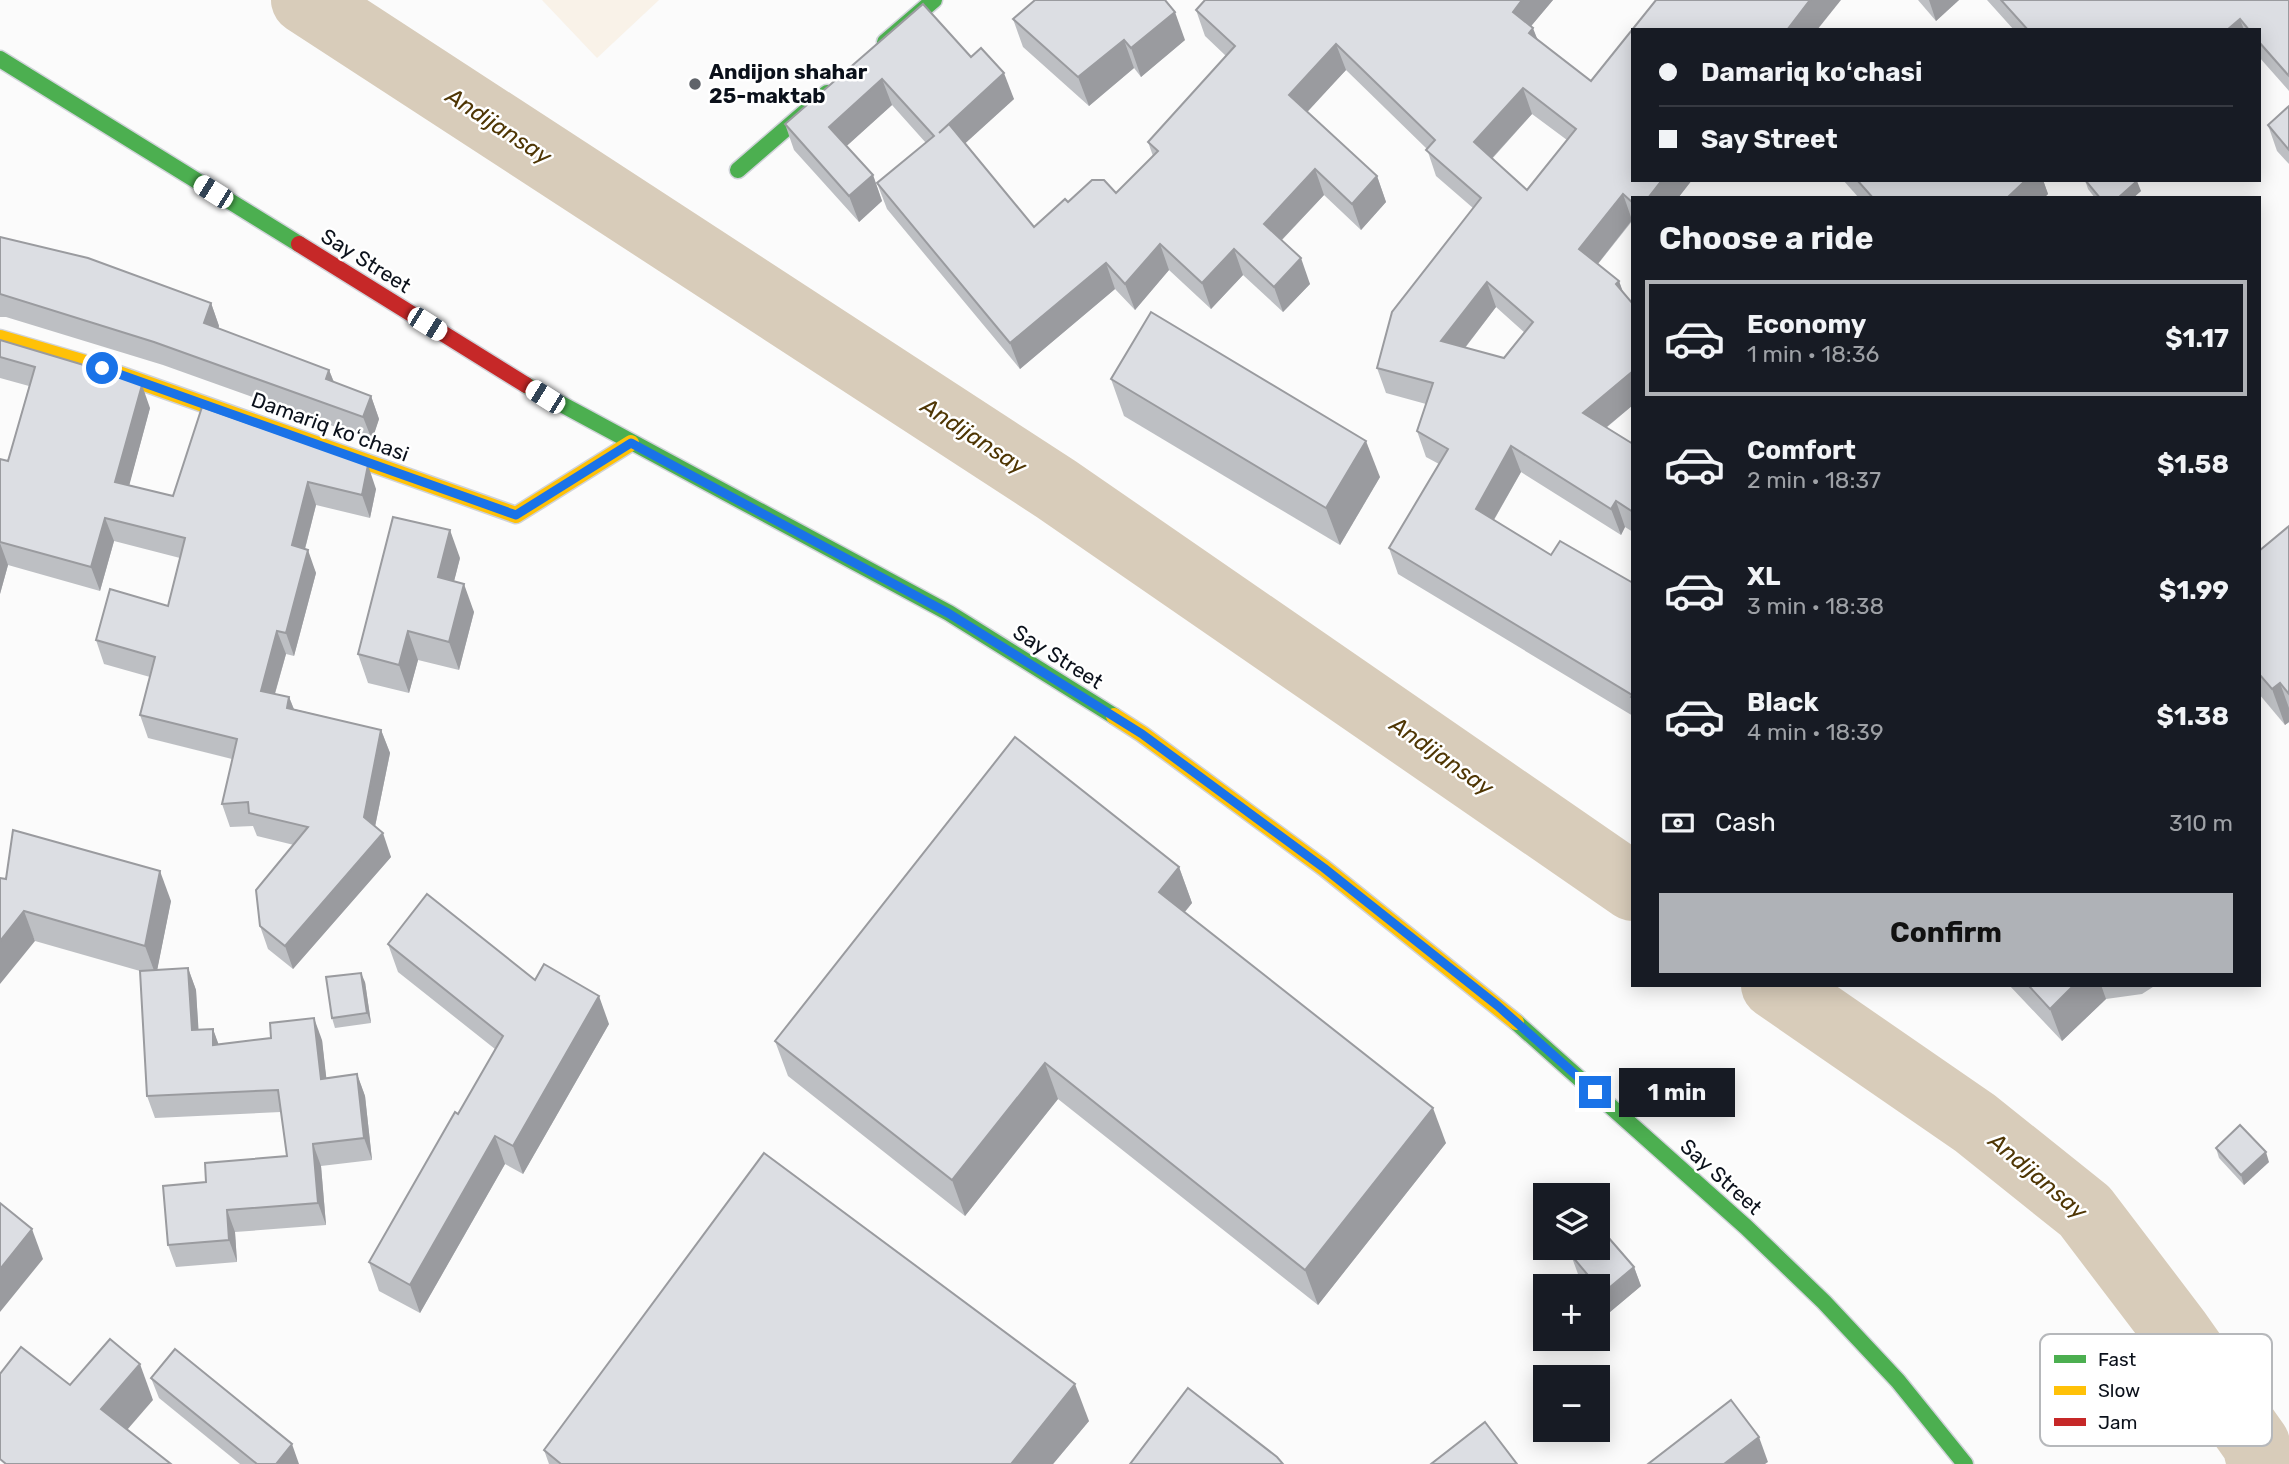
<!DOCTYPE html>
<meta charset="utf-8">
<style>
:root{--surface:#171b24;--page:#242831;--text:#f1f3f6;--muted:#9ea1a6;--line:#363941;--accent:#afb2b7}
body{margin:0;font-family:Rubik,sans-serif;background:var(--page);color:var(--text);height:100vh;display:flex;flex-direction:column;font-size:26px;white-space:nowrap}
*{box-sizing:border-box;margin:0}
p{font-size:23px;color:var(--muted)}
.icon{flex:none;width:38px;height:38px;fill:none;stroke:currentColor;stroke-width:2;stroke-linecap:round;stroke-linejoin:round}
.map{position:relative;flex:1;overflow:hidden}
.side{position:absolute;left:1631px;top:196px;width:630px;height:791px;display:flex;flex-direction:column;background:var(--surface);border-radius:0px;box-shadow:0 4px 18px #0003}
.side>*{flex:none}
.top-card{position:absolute;left:1631px;top:28px;width:630px;height:154px;border-radius:0px;box-shadow:0 4px 18px #0003;display:grid;align-content:center;height:154px;padding:0 28px;background:var(--surface)}
.buttons{position:absolute;left:1533px;top:1183px;display:grid;gap:14px}
.buttons a{display:grid;place-items:center;width:77px;height:77px;border-radius:0px;background:var(--surface);box-shadow:0 4px 18px #0003;font-size:35px}
.end{position:absolute;width:32px;height:32px;margin:-16px;border:9px solid #1a73e8;background:#fff;box-shadow:0 0 0 4px #fff}
.from{border-radius:50%}
.bubble{position:absolute;height:49px;border-radius:0px;background:var(--surface);box-shadow:0 4px 18px #0003;font-size:23px;font-weight:700;line-height:49px;text-align:center}
.car{position:absolute;width:21px;height:42px;margin:-21px -10px;border-radius:9px;box-shadow:0 0 5px 2px #0007;background:linear-gradient(#fff 24%,#345 0 40%,#fff 0 76%,#345 0 86%,#fff 0)}
.top-card b{display:flex;align-items:center;gap:24px;height:66px;font-size:26px}
.top-card b+b{border-top:2px solid var(--line)}
.top-card i{width:18px;height:18px;background:var(--text)}
ul{padding:0;list-style:none}
li{display:flex;align-items:center;gap:21px;height:116px;margin:0 14px 10px;padding:0 14px;border:4px solid transparent;border-radius:0px}
li div{flex:1}
li b{display:block;font-size:26px}
li em{font-style:normal;font-weight:700}
li.selected{border-color:var(--accent)}
li>.icon{width:63px;height:63px;stroke-width:1.5}
h2{padding:0 28px;font-size:32px;line-height:84px}
.pay{display:flex;align-items:center;gap:18px;height:77px;padding:0 28px;font-size:26px}
.pay p{margin-inline-start:auto}
.primary-button{display:flex;gap:14px;margin-top:auto;padding:14px 28px}
.primary-button a{flex:1;height:80px;border-radius:0px;background:var(--accent);color:#111;font-size:28px;font-weight:700;line-height:80px;text-align:center}
.map>svg:first-child{display:block}
</style>
<div class="map">
<svg width="2289" height="1464" viewBox="0 0 2289 1464">
<rect width="100%" height="100%" fill="#fbfbfb"/>
<path fill="#f9f2e8" d="M542,0H659L597,58Z"/>
<g fill="none" stroke-linecap="round" stroke-linejoin="round">
<g stroke="#d8ccba" stroke-width="68">
<path d="M305,0L1056,489L1633,887"/>
<path d="M1775,985L1975,1123L2085,1211L2177,1332L2256,1444L2261,1464"/>
</g>
<defs>
<g id="fast">
<path d="M885,42L934,0"/>
<path d="M0,59L299,244"/>
<path d="M738,170L827,93"/>
<path d="M526,385L949,613L1114,716"/>
<path d="M1516,1022L1746,1227L1824,1302L1898,1381L1965,1464"/>
</g>
<g id="slow">
<path d="M0,338L102,368L516,515L631,443"/>
<path d="M1114,716L1142,734L1324,868L1516,1022"/>
</g>
<path id="jam" d="M299,244L526,385"/>
</defs>
<use href="#fast" stroke="#d0d3d9" stroke-width="19"/>
<use href="#slow" stroke="#d0d3d9" stroke-width="19"/>
<use href="#jam" stroke="#d0d3d9" stroke-width="19"/>
<use href="#fast" stroke="#4caf50" stroke-width="16"/>
<use href="#slow" stroke="#ffc107" stroke-width="16"/>
<use href="#jam" stroke="#c62828" stroke-width="16"/>
</g>
<g fill="#bdbfc3" fill-rule="evenodd">
<path d="M1205,0H1553L1531,26L1538,40L1633,180H1692L1678,198H1633V220L1598,264L1619,281L1623,293L1633,304V405L1606,428L1633,444V532L1625,527L1621,535L1521,472L1494,520L1551,555L1633,583V716L1398,574L1389,548L1439,464L1426,457L1417,431L1426,404L1386,393L1377,368L1473,208L1436,176L1427,149L1346,70L1307,111L1377,176L1386,202L1361,230L1324,195L1282,240L1310,284L1283,312L1243,275L1211,309L1169,270L1135,310L1115,289L1020,369L887,209L877,183L926,143L892,105L846,146L873,175L882,201L859,222L794,150L785,124L923,4L971,57L1014,99L965,143L1034,227L1068,202L1116,193L1153,156L1148,142L1226,56L1205,36L1196,10ZM1532,114L1567,140L1527,190L1492,159ZM1496,307L1525,333L1504,358L1465,348Z"/>
<path d="M1918,0H1959L1936,21Z"/>
<path d="M1987,0H2289V91L2259,57V30H2014Z"/>
<path d="M1013,19L1185,40L1141,77L1134,68L1089,106L1023,47Z"/>
<path d="M2289,106V164L2277,151L2268,125Z"/>
<path d="M1843,180H2043L2048,194L2044,198H1859Z"/>
<path d="M2085,180L2141,191L2133,198H2095L2088,189Z"/>
<path d="M0,237L211,303L219,326L218,329L329,370L334,382L371,396L379,419L372,440L163,365L6,317H0Z"/>
<path d="M0,340L150,408L129,485L173,496L202,407L376,489L370,518L316,505L305,549L316,573L294,656L286,654L275,694L289,697L294,709L381,730L390,753L375,827L391,857L293,969L268,949L260,926L294,845L257,836L253,826L230,827L222,804L232,759L148,738L140,715L150,677L104,664L96,640L168,606L180,558L114,541L100,591L8,565L0,594V459L8,461L29,386L0,378Z"/>
<path d="M1111,379L1380,477L1340,545L1124,416Z"/>
<path d="M2289,526V722L2285,725L2259,694V551Z"/>
<path d="M460,558L454,581L474,612L459,670L418,660L409,693L368,683L358,654Z"/>
<path d="M1179,867L1192,903L1185,912L1446,1143L1318,1305L1058,1099L965,1216L788,1076L775,1041Z"/>
<path d="M6,879L171,901L157,970L188,968L196,990L198,1030L213,1029L218,1044L322,1040L326,1078L357,1074L365,1096L372,1160L321,1166L326,1225L235,1232L237,1262L176,1267L168,1245L206,1182L287,1156L281,1112L155,1118L147,1096L140,971L35,941Z"/>
<path d="M388,944L535,980L609,1024L523,1174L505,1164L420,1313L379,1291L369,1262L458,1114L495,1049L398,972Z"/>
<path d="M365,982L371,1023L335,1028L332,1018Z"/>
<path d="M2009,985H2156L2142,994L2106,999L2062,1041Z"/>
<path d="M2216,1148L2269,1162L2244,1185L2219,1158Z"/>
<path d="M1571,1255L1634,1267L1641,1286L1610,1312L1598,1298V1286H1588L1578,1274Z"/>
<path d="M151,1378L299,1464H240L159,1398Z"/>
<path d="M1089,1421L1053,1464H549L544,1450Z"/>
</g>
<g fill="#9a9b9f">
<path d="M1522,0H1553L1522,37L1513,12Z"/>
<path d="M1810,0H1841L1817,30H1787Z"/>
<path d="M1929,0H1959L1936,21Z"/>
<path d="M1175,12L1185,40L1141,77L1131,48Z"/>
<path d="M2240,19L2244,30H2227Z"/>
<path d="M1533,28L1543,54L1529,33Z"/>
<path d="M1124,40L1134,68L1089,106L1078,77Z"/>
<path d="M1336,44L1346,70L1299,121L1289,95Z"/>
<path d="M1004,73L1014,99L948,159L939,133Z"/>
<path d="M882,79L892,105L839,153L829,127Z"/>
<path d="M1523,88L1532,114L1483,168L1474,142Z"/>
<path d="M1315,169L1324,195L1273,249L1264,224Z"/>
<path d="M873,175L882,201L859,222L849,196Z"/>
<path d="M1377,176L1386,202L1361,230L1352,204Z"/>
<path d="M1662,180H1692L1678,198H1648Z"/>
<path d="M2026,180H2043L2048,194L2044,198H2007Z"/>
<path d="M2137,181L2141,191L2133,198H2118Z"/>
<path d="M1623,194L1632,220L1589,275L1579,249Z"/>
<path d="M1160,244L1169,270L1135,310L1125,284Z"/>
<path d="M1234,249L1243,275L1211,309L1202,283Z"/>
<path d="M1301,258L1310,284L1283,312L1274,287Z"/>
<path d="M1106,263L1115,289L1020,369L1010,343Z"/>
<path d="M1619,281L1628,306L1616,284Z"/>
<path d="M1487,282L1496,307L1450,367L1441,341Z"/>
<path d="M211,303L219,326L212,347L204,323Z"/>
<path d="M329,370L338,393L326,379Z"/>
<path d="M1633,371V405L1592,439L1583,413Z"/>
<path d="M142,385L150,408L124,505L115,482Z"/>
<path d="M371,396L379,419L372,440L363,417Z"/>
<path d="M1366,441L1380,477L1340,545L1326,508Z"/>
<path d="M1511,446L1521,472L1485,535L1476,509Z"/>
<path d="M368,465L376,489L370,518L362,495Z"/>
<path d="M308,482L316,505L300,568L292,545Z"/>
<path d="M1616,501L1625,527L1621,535L1611,509Z"/>
<path d="M105,518L114,541L100,591L91,567Z"/>
<path d="M450,530L460,558L448,605L438,577Z"/>
<path d="M0,543L8,565L0,594Z"/>
<path d="M308,550L316,573L294,656L286,633Z"/>
<path d="M464,584L474,612L459,670L449,642Z"/>
<path d="M277,631L286,654L269,714L261,691Z"/>
<path d="M408,631L418,660L409,693L399,665Z"/>
<path d="M2280,683L2289,708V722L2285,725L2272,689Z"/>
<path d="M289,697L298,720L287,708Z"/>
<path d="M381,730L390,753L372,841L364,817Z"/>
<path d="M383,833L391,857L293,969L285,946Z"/>
<path d="M1179,867L1192,903L1172,927L1159,892Z"/>
<path d="M160,871L171,901L156,976L145,946Z"/>
<path d="M24,911L35,941L0,984V941Z"/>
<path d="M188,968L196,990L200,1052L192,1030Z"/>
<path d="M361,973L365,982L371,1023L367,1013Z"/>
<path d="M2074,985H2101L2106,999L2062,1041L2050,1009Z"/>
<path d="M599,996L609,1024L523,1174L513,1146Z"/>
<path d="M314,1018L322,1040L329,1101L321,1079Z"/>
<path d="M213,1029L221,1051L213,1045Z"/>
<path d="M1045,1063L1058,1099L965,1216L952,1180Z"/>
<path d="M357,1074L365,1096L372,1160L364,1138Z"/>
<path d="M1433,1108L1446,1143L1318,1305L1305,1270Z"/>
<path d="M495,1136L505,1164L420,1313L410,1285Z"/>
<path d="M313,1144L321,1166L326,1225L318,1203Z"/>
<path d="M2266,1152L2269,1162L2244,1185L2241,1175Z"/>
<path d="M227,1210L235,1232L237,1262L229,1240Z"/>
<path d="M32,1229L43,1259L0,1312V1269Z"/>
<path d="M1634,1267L1641,1286L1610,1312L1603,1293Z"/>
<path d="M140,1364L153,1400L114,1445L101,1409Z"/>
<path d="M1075,1384L1089,1421L1053,1464H1011Z"/>
<path d="M1759,1437L1768,1462L1765,1464H1724Z"/>
<path d="M292,1444L299,1464H276Z"/>
</g>
<g fill="#dcdee3" stroke="#9a9b9f" stroke-width="2" fill-rule="evenodd">
<path d="M1035,0H1165L1175,12L1131,48L1124,40L1078,77L1013,19Z"/>
<path d="M1205,0H1522L1513,12L1533,28L1529,33L1591,81L1656,0H1810L1787,30H1633V180H1662L1648,198H1633V203L1623,194L1579,249L1619,281L1616,284L1633,304V371L1583,413L1633,444V512L1616,501L1611,509L1511,446L1476,509L1551,555L1560,541L1633,583V698L1631,697L1632,695L1389,548L1448,449L1417,431L1433,383L1377,368L1392,312L1481,198L1426,150L1435,140L1336,44L1289,95L1377,176L1352,204L1315,169L1264,224L1301,258L1274,287L1234,249L1202,283L1160,244L1125,284L1106,263L1010,343L877,183L934,136L882,79L829,127L873,175L849,196L785,124L923,4L971,57L981,48L1004,73L939,133L949,124L1034,227L1065,199L1068,202L1092,180H1104L1116,193L1158,151L1148,142L1235,46L1196,10ZM1523,88L1576,129L1527,190L1474,142ZM1487,282L1533,322L1504,358L1441,341Z"/>
<path d="M2001,0H2289V76L2259,42V30H2249L2240,19L2227,30H2028Z"/>
<path d="M2289,106V150L2268,125Z"/>
<path d="M1857,180H2026L2007,198H1873Z"/>
<path d="M2085,180H2136L2137,181L2118,198H2100Z"/>
<path d="M0,237L88,258L211,303L204,323L329,370L326,379L371,396L363,417L154,342L0,294Z"/>
<path d="M1151,312L1366,441L1326,508L1111,379Z"/>
<path d="M0,340L87,366L142,385L115,482L173,496L202,407L368,465L362,495L308,482L292,545L308,550L286,633L277,631L261,691L289,697L287,708L381,730L364,817L383,833L285,946L260,926L256,890L308,827L249,813L248,802L222,804L237,739L140,715L155,657L96,640L110,589L168,606L185,538L105,518L91,567L0,542V459L8,461L35,367L0,357Z"/>
<path d="M393,517L450,530L438,577L464,584L449,642L408,631L399,665L358,654Z"/>
<path d="M2289,526V694L2280,683L2272,689L2259,674V551Z"/>
<path d="M1015,737L1179,867L1159,892L1433,1108L1305,1270L1045,1063L952,1180L775,1041Z"/>
<path d="M13,830L160,871L145,946L24,911L0,941V878L6,879Z"/>
<path d="M427,894L535,980L544,964L599,996L513,1146L495,1136L410,1285L369,1262L455,1112L458,1114L503,1036L388,944Z"/>
<path d="M188,968L192,1030L213,1029V1045L271,1038L270,1023L314,1018L321,1079L357,1074L364,1138L313,1144L318,1203L227,1210L229,1240L168,1245L163,1186L206,1182L205,1163L287,1156L278,1090L147,1096L140,971Z"/>
<path d="M361,973L367,1013L332,1018L326,977Z"/>
<path d="M2028,985H2074L2050,1009Z"/>
<path d="M2240,1125L2266,1152L2241,1175L2216,1148Z"/>
<path d="M764,1153L1075,1384L1011,1464H561L544,1450Z"/>
<path d="M0,1203L32,1229L0,1269Z"/>
<path d="M1601,1229L1634,1267L1603,1293L1571,1255L1580,1248H1598V1232Z"/>
<path d="M110,1339L140,1364L101,1409L171,1464H6L0,1459V1374L21,1347L70,1385Z"/>
<path d="M175,1349L292,1444L276,1464H257L151,1378Z"/>
<path d="M1188,1388L1277,1457L1283,1464H1130Z"/>
<path d="M1731,1400L1759,1437L1724,1464H1648Z"/>
<path d="M1485,1422L1517,1464H1431Z"/>
</g>
<g fill="none" stroke-linecap="round" stroke-linejoin="round">
<path stroke="#1a73e8" stroke-width="9" d="M102,368L516,515L631,443L948,613L1142,734L1324,868L1498,1006L1595,1092"/>
</g>
<circle fill="#5f6369" stroke="#fff" stroke-width="2.5" cx="695" cy="84" r="7"/>
<g text-anchor="middle" stroke-width="5" stroke-linejoin="round" paint-order="stroke">
<g font-size="21" font-weight="bold" fill="#0b111b" stroke="#fff" text-anchor="start">
<text x="709" y="79">Andijon shahar<tspan x="709" dy="24">25-maktab</tspan></text>
</g>
<g font-size="21" fill="#0b111b" stroke="#fff">
<text transform="translate(366 261) rotate(32)" y="7">Say Street</text>
<text transform="translate(330 427) rotate(20)" y="7">Damariq koʻchasi</text>
<text transform="translate(1058 657) rotate(32)" y="7">Say Street</text>
<text transform="translate(1721 1177) rotate(42)" y="7">Say Street</text>
</g>
<g font-size="23" font-style="italic" fill="#4f3604" stroke="#fff">
<text transform="translate(499 126) rotate(33)" y="8">Andijansay</text>
<text transform="translate(974 436) rotate(33)" y="8">Andijansay</text>
<text transform="translate(1442 756) rotate(35)" y="8">Andijansay</text>
<text transform="translate(2038 1176) rotate(40)" y="8">Andijansay</text>
</g>
</g>
<rect x="2040" y="1334" width="232" height="112" rx="10" fill="#fff" stroke="#b6b8bb" stroke-width="2"/>
<rect x="2054" y="1355" width="32" height="8" fill="#4caf50"/>
<rect x="2054" y="1386" width="32" height="9" fill="#ffc107"/>
<rect x="2054" y="1418" width="32" height="8" fill="#c62828"/>
<g font-size="19" fill="#0b111b">
<text x="2098" y="1366">Fast</text>
<text x="2098" y="1397">Slow</text>
<text x="2098" y="1429">Jam</text>
</g>
</svg>
<div class="buttons">
<a><svg class="icon" aria-label="layers" viewBox="0 0 24 24"><path d="M12 4l9 5-9 5-9-5zM3 14l9 5 9-5"/></svg></a>
<a>+</a>
<a>−</a>
</div>
<i class="end from" style="left:102px;top:368px"></i>
<i class="end" style="left:1595px;top:1092px"></i>
<div class="bubble" style="left:1619px;top:1068px;width:116px">1 min</div>
<i class="car" style="left:213px;top:192px;rotate:302deg"></i>
<i class="car" style="left:427px;top:324px;rotate:122deg"></i>
<i class="car" style="left:545px;top:397px;rotate:302deg"></i>
<div class="top-card">
<b><i class="from"></i>Damariq koʻchasi</b>
<b><i></i>Say Street</b>
</div>
<section class="side">
<h2>Choose a ride</h2>
<ul>
<li class="selected"><svg class="icon" aria-label="car" viewBox="0 0 24 24"><path d="M5 17H2v-5l4-1 3-4h7l3 4 3 1v5h-3M9 17h6M6 11h13"/><circle cx="7" cy="17" r="2"/><circle cx="17" cy="17" r="2"/></svg><div><b>Economy</b><p>1 min · 18:36</p></div><em>$1.17</em></li>
<li><svg class="icon" aria-label="car" viewBox="0 0 24 24"><path d="M5 17H2v-5l4-1 3-4h7l3 4 3 1v5h-3M9 17h6M6 11h13"/><circle cx="7" cy="17" r="2"/><circle cx="17" cy="17" r="2"/></svg><div><b>Comfort</b><p>2 min · 18:37</p></div><em>$1.58</em></li>
<li><svg class="icon" aria-label="car" viewBox="0 0 24 24"><path d="M5 17H2v-5l4-1 3-4h7l3 4 3 1v5h-3M9 17h6M6 11h13"/><circle cx="7" cy="17" r="2"/><circle cx="17" cy="17" r="2"/></svg><div><b>XL</b><p>3 min · 18:38</p></div><em>$1.99</em></li>
<li><svg class="icon" aria-label="car" viewBox="0 0 24 24"><path d="M5 17H2v-5l4-1 3-4h7l3 4 3 1v5h-3M9 17h6M6 11h13"/><circle cx="7" cy="17" r="2"/><circle cx="17" cy="17" r="2"/></svg><div><b>Black</b><p>4 min · 18:39</p></div><em>$1.38</em></li>
</ul>
<div class="pay"><svg class="icon" aria-label="cash" viewBox="0 0 24 24"><path d="M3 7h18v10H3z"/><circle cx="12" cy="12" r="2"/></svg>Cash<p>310 m</p></div>
<div class="primary-button"><a>Confirm</a></div>
</section>
</div>
